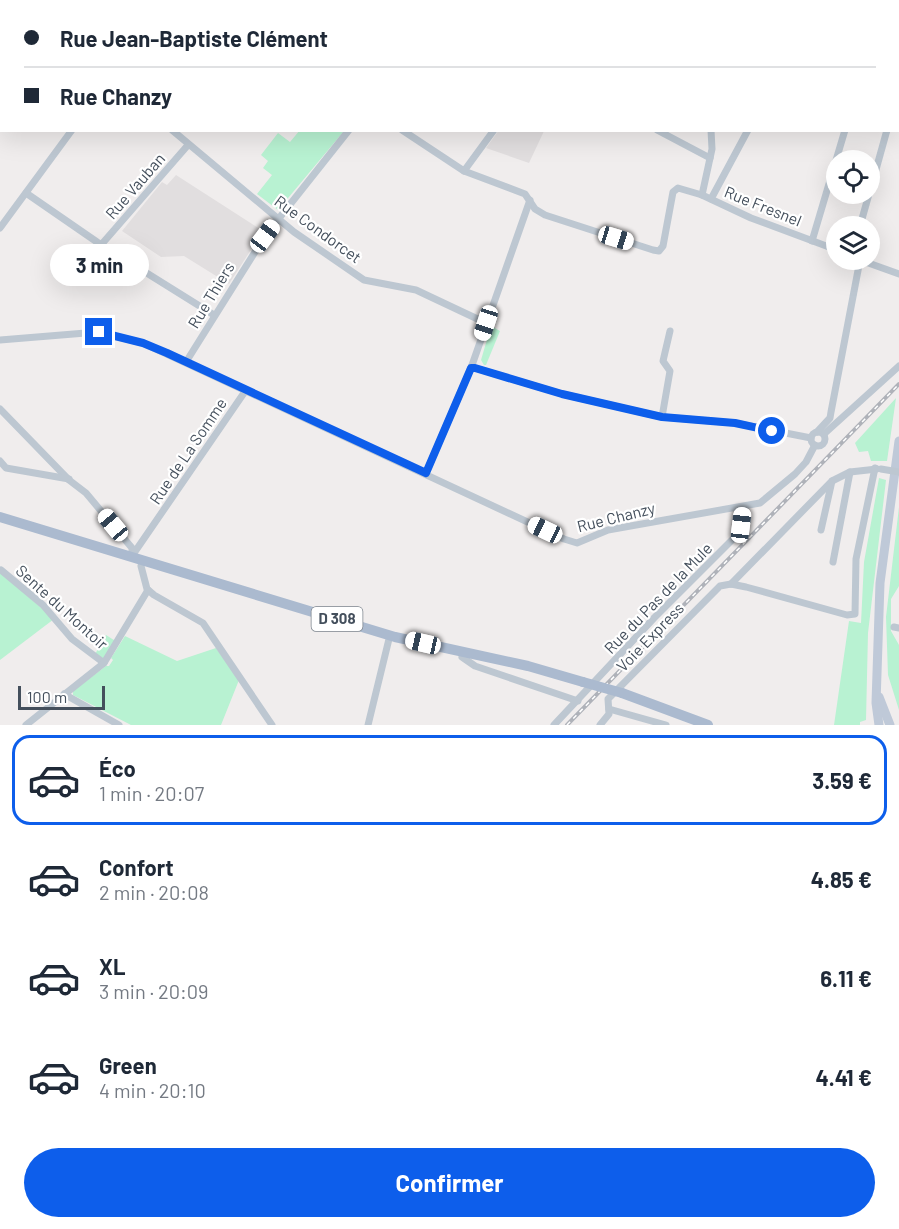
<!DOCTYPE html>
<html lang="fr">
<meta charset="utf-8">
<style>
:root{--surface:#fff;--page:#f6f6f7;--text:#1f2937;--muted:#747a83;--line:#e0e1e3;--accent:#0d5eeb}
body{margin:0;font-family:Barlow,sans-serif;background:var(--page);color:var(--text);height:100vh;display:flex;flex-direction:column;font-size:22px;white-space:nowrap}
*{box-sizing:border-box;margin:0}
p{font-size:20px;color:var(--muted)}
.icon{flex:none;width:33px;height:33px;fill:none;stroke:currentColor;stroke-width:2;stroke-linecap:round;stroke-linejoin:round}
.map{position:relative;height:725px;overflow:hidden}
.details{display:flex;flex-direction:column;background:var(--surface);flex:1}
.details>*{flex:none}
.guide{position:absolute;left:0px;top:0px;width:900px;height:132px;box-shadow:0 6px 24px #0002;display:grid;align-content:center;height:132px;padding:0 24px;background:var(--surface)}
.controls{position:absolute;left:826px;top:150px;display:grid;gap:12px}
.controls a{display:grid;place-items:center;width:54px;height:54px;border-radius:50%;background:var(--surface);box-shadow:0 6px 24px #0002;font-size:30px}
.scale{position:absolute;left:18px;bottom:15px;width:87px;box-sizing:border-box;padding-left:6px;border:3px solid #444f5c;border-top:0;font-size:16px;line-height:21px;white-space:nowrap;color:#444f5c;-webkit-text-stroke:4px #fff;paint-order:stroke}
.end{position:absolute;width:27px;height:27px;margin:-14px;border:8px solid #0d5eeb;background:#fff;box-shadow:0 0 0 3px #fff}
.from{border-radius:50%}
.bubble{position:absolute;height:42px;border-radius:21px;background:var(--surface);box-shadow:0 6px 24px #0002;font-size:20px;font-weight:700;line-height:42px;text-align:center}
.car{position:absolute;width:18px;height:36px;margin:-18px -9px;border-radius:8px;box-shadow:0 0 4px 2px #0007;background:linear-gradient(#fff 24%,#345 0 40%,#fff 0 76%,#345 0 86%,#fff 0)}
.guide b{display:flex;align-items:center;gap:21px;height:57px;font-size:22px}
.guide b+b{border-top:2px solid var(--line)}
.guide i{width:15px;height:15px;background:var(--text)}
ul{padding:10px 0 0;list-style:none}
li{display:flex;align-items:center;gap:18px;height:90px;margin:0 12px 9px;padding:0 12px;border:3px solid transparent;border-radius:18px}
li div{flex:1}
li b{display:block;font-size:22px}
li em{font-style:normal;font-weight:700}
li.selected{border-color:var(--accent)}
li>.icon{width:54px;height:54px;stroke-width:1.5}
.primary-button{display:flex;gap:12px;margin-top:auto;padding:12px 24px}
.primary-button a{flex:1;height:69px;border-radius:36px;background:var(--accent);color:#fff;font-size:24px;font-weight:700;line-height:69px;text-align:center}
.map>svg:first-child{display:block}
</style>
<div class="map">
<svg width="899" height="725" viewBox="0 0 899 725">
<rect width="100%" height="100%" fill="#f0eded"/>
<g fill="#e1dedf">
<path d="M499,130L501,131H544L529,163L486,148Z"/>
<path d="M176,175L263,231L229,284L184,256L161,257L122,231L162,182L167,185Z"/>
</g>
<g fill="#b8f2d2">
<path d="M300,130L344,131L278,210L257,194L272,175L263,168L268,161L261,155L278,133L290,142Z"/>
<path d="M491,326L500,331L486,365H484L481,360Z"/>
<path d="M896,398L887,461H871L868,451L859,452L855,443Z"/>
<path d="M879,478L886,480L868,633L866,720L860,722V725H834L849,621L861,623L864,562Z"/>
<path d="M899,507V586L891,599V631L899,645V710L888,675L886,617Z"/>
<path d="M0,572L54,619L0,660Z"/>
<path d="M106,635L117,642L104,663L94,656Z"/>
<path d="M125,636L177,661L216,648L239,680L221,725H131L73,695V691L106,666H109L113,660L111,658Z"/>
</g>
<g fill="none" stroke-linecap="round" stroke-linejoin="round">
<g stroke="#bdc7d1" stroke-width="7">
<path d="M52,0L54,2"/>
<path d="M185,0L187,2"/>
<path d="M281,0L283,2"/>
<path d="M429,0L431,2"/>
<path d="M679,0L683,2"/>
<path d="M792,0L795,2"/>
<path d="M11,2V0"/>
<path d="M204,2L206,0"/>
<path d="M354,2L355,0"/>
<path d="M591,2L592,0"/>
<path d="M0,20L2,17"/>
<path d="M898,44H899"/>
<path d="M0,48H2"/>
<path d="M898,90H899"/>
<path d="M172,130L294,232L364,280L416,290L486,323"/>
<path d="M402,130L464,171L525,194L535,209L545,215L653,250L659,251L663,246L673,192L678,188L702,195L751,218L837,250"/>
<path d="M657,130L710,158"/>
<path d="M464,171L494,130"/>
<path d="M870,191L887,130"/>
<path d="M26,193L97,242L214,315"/>
<path d="M702,195L712,149L711,130"/>
<path d="M711,199L748,130"/>
<path d="M860,226L869,194"/>
<path d="M0,228L72,130"/>
<path d="M812,241L845,130"/>
<path d="M101,245L188,145"/>
<path d="M0,340L98,332L143,343L564,539L577,543L608,530L760,503L795,474L806,462L815,445"/>
<path d="M186,362L265,236L349,130"/>
<path d="M471,368H475L562,394L662,417L735,423L811,438"/>
<path d="M0,409L69,480L86,493L132,548V556"/>
<path d="M662,417L670,371L663,361L670,331"/>
<circle cx="818" cy="439" r="7"/>
<path d="M817,432L830,418L831,412L860,260L899,274"/>
<path d="M824,434L899,366"/>
<path d="M0,461L6,468L69,479"/>
<path d="M426,473L471,368L530,200"/>
<path d="M821,530L832,481"/>
<path d="M132,556L246,390"/>
<path d="M833,562L850,472"/>
<path d="M141,566L147,589L154,595L203,623L272,725"/>
<path d="M1,570L43,605L72,639L104,663"/>
<path d="M731,584L832,481L850,472L877,469"/>
<path d="M894,627L899,628"/>
<path d="M462,657L475,666L578,701"/>
<path d="M64,694L119,725"/>
<path d="M609,709L666,725"/>
<path d="M26,725L104,663L148,590"/>
<path d="M368,725L389,639"/>
<path d="M554,725L654,618L733,539L741,525L743,507"/>
<path d="M600,725L609,714L608,699L720,586L731,584L746,587L847,615L855,614L856,559L875,468"/>
</g>
<g stroke="#bfc9d8" stroke-width="9">
<path d="M879,697L890,725"/>
<path d="M879,725L876,703L880,583L899,441"/>
</g>
<g stroke="#abbacf" stroke-width="10">
<path d="M0,517L395,637L528,666L583,682"/>
<path d="M622,693L708,725"/>
</g>
<defs>
<g id="rail">
<path d="M711,0L715,2"/>
<path d="M732,0L735,2"/>
<path d="M751,0L755,2"/>
<path d="M766,0L770,2"/>
<path d="M898,56H899"/>
<path d="M898,67H899"/>
<path d="M898,76H899"/>
<path d="M567,725L899,384"/>
</g>
</defs>
<use href="#rail" stroke="#afb2b9" stroke-width="4"/>
<use href="#rail" stroke="#fff" stroke-width="1.5" stroke-dasharray="4.5" stroke-linecap="butt"/>
<path stroke="#bdc7d1" stroke-width="7" d="M881,469L899,472"/>
<path stroke="#abbacf" stroke-width="10" d="M583,682L622,693"/>
</g>
<g fill="none" stroke-linecap="round" stroke-linejoin="round">
<path stroke="#0d5eeb" stroke-width="8" d="M99,332L143,343L167,353L426,473L471,368H475L562,394L662,417L735,423L772,431"/>
</g>
<g text-anchor="middle" stroke-width="4.5" stroke-linejoin="round" paint-order="stroke">
<rect fill="#fff" stroke="#7c848d" stroke-width="1.5" x="311.5" y="607" width="51" height="24" rx="4.5"/>
<g font-size="15" font-weight="bold" fill="#444f5c">
<text x="337" y="624">D 308</text>
</g>
<g font-size="16" fill="#444f5c" stroke="#fff">
<text transform="translate(135 186) rotate(-49)" y="6">Rue Vauban</text>
<text transform="translate(763 206) rotate(22)" y="6">Rue Fresnel</text>
<text transform="translate(318 229) rotate(36)" y="6">Rue Condorcet</text>
<text transform="translate(211 295) rotate(-59)" y="6">Rue Thiers</text>
<text transform="translate(188 451) rotate(-56)" y="6">Rue de La Somme</text>
<text transform="translate(616 517) rotate(-14)" y="6">Rue Chanzy</text>
<text transform="translate(658 598) rotate(-46)" y="6">Rue du Pas de la Mule</text>
<text transform="translate(62 607) rotate(42)" y="6">Sente du Montoir</text>
<text transform="translate(650 637) rotate(-46)" y="6">Voie Express</text>
</g>
</g>
</svg>
<div class="controls">
<a><svg class="icon" aria-label="locate" viewBox="0 0 24 24"><circle cx="12" cy="12" r="6"/><path d="M12 2v4M12 18v4M2 12h4M18 12h4"/></svg></a>
<a><svg class="icon" aria-label="layers" viewBox="0 0 24 24"><path d="M12 4l9 5-9 5-9-5zM3 14l9 5 9-5"/></svg></a>
</div>
<div class="scale">100 m</div>
<i class="end from" style="left:772px;top:431px"></i>
<i class="end" style="left:99px;top:332px"></i>
<div class="bubble" style="left:50px;top:244px;width:99px">3 min</div>
<i class="car" style="left:265px;top:236px;rotate:37deg"></i>
<i class="car" style="left:616px;top:238px;rotate:107deg"></i>
<i class="car" style="left:486px;top:323px;rotate:198deg"></i>
<i class="car" style="left:113px;top:525px;rotate:320deg"></i>
<i class="car" style="left:741px;top:525px;rotate:7deg"></i>
<i class="car" style="left:545px;top:530px;rotate:295deg"></i>
<i class="car" style="left:423px;top:643px;rotate:283deg"></i>
<div class="guide">
<b><i class="from"></i>Rue Jean-Baptiste Clément</b>
<b><i></i>Rue Chanzy</b>
</div>
</div>
<section class="details">
<ul>
<li class="selected"><svg class="icon" aria-label="car" viewBox="0 0 24 24"><path d="M5 17H2v-5l4-1 3-4h7l3 4 3 1v5h-3M9 17h6M6 11h13"/><circle cx="7" cy="17" r="2"/><circle cx="17" cy="17" r="2"/></svg><div><b>Éco</b><p>1 min · 20:07</p></div><em>3.59 €</em></li>
<li><svg class="icon" aria-label="car" viewBox="0 0 24 24"><path d="M5 17H2v-5l4-1 3-4h7l3 4 3 1v5h-3M9 17h6M6 11h13"/><circle cx="7" cy="17" r="2"/><circle cx="17" cy="17" r="2"/></svg><div><b>Confort</b><p>2 min · 20:08</p></div><em>4.85 €</em></li>
<li><svg class="icon" aria-label="car" viewBox="0 0 24 24"><path d="M5 17H2v-5l4-1 3-4h7l3 4 3 1v5h-3M9 17h6M6 11h13"/><circle cx="7" cy="17" r="2"/><circle cx="17" cy="17" r="2"/></svg><div><b>XL</b><p>3 min · 20:09</p></div><em>6.11 €</em></li>
<li><svg class="icon" aria-label="car" viewBox="0 0 24 24"><path d="M5 17H2v-5l4-1 3-4h7l3 4 3 1v5h-3M9 17h6M6 11h13"/><circle cx="7" cy="17" r="2"/><circle cx="17" cy="17" r="2"/></svg><div><b>Green</b><p>4 min · 20:10</p></div><em>4.41 €</em></li>
</ul>
<div class="primary-button"><a>Confirmer</a></div>
</section>
